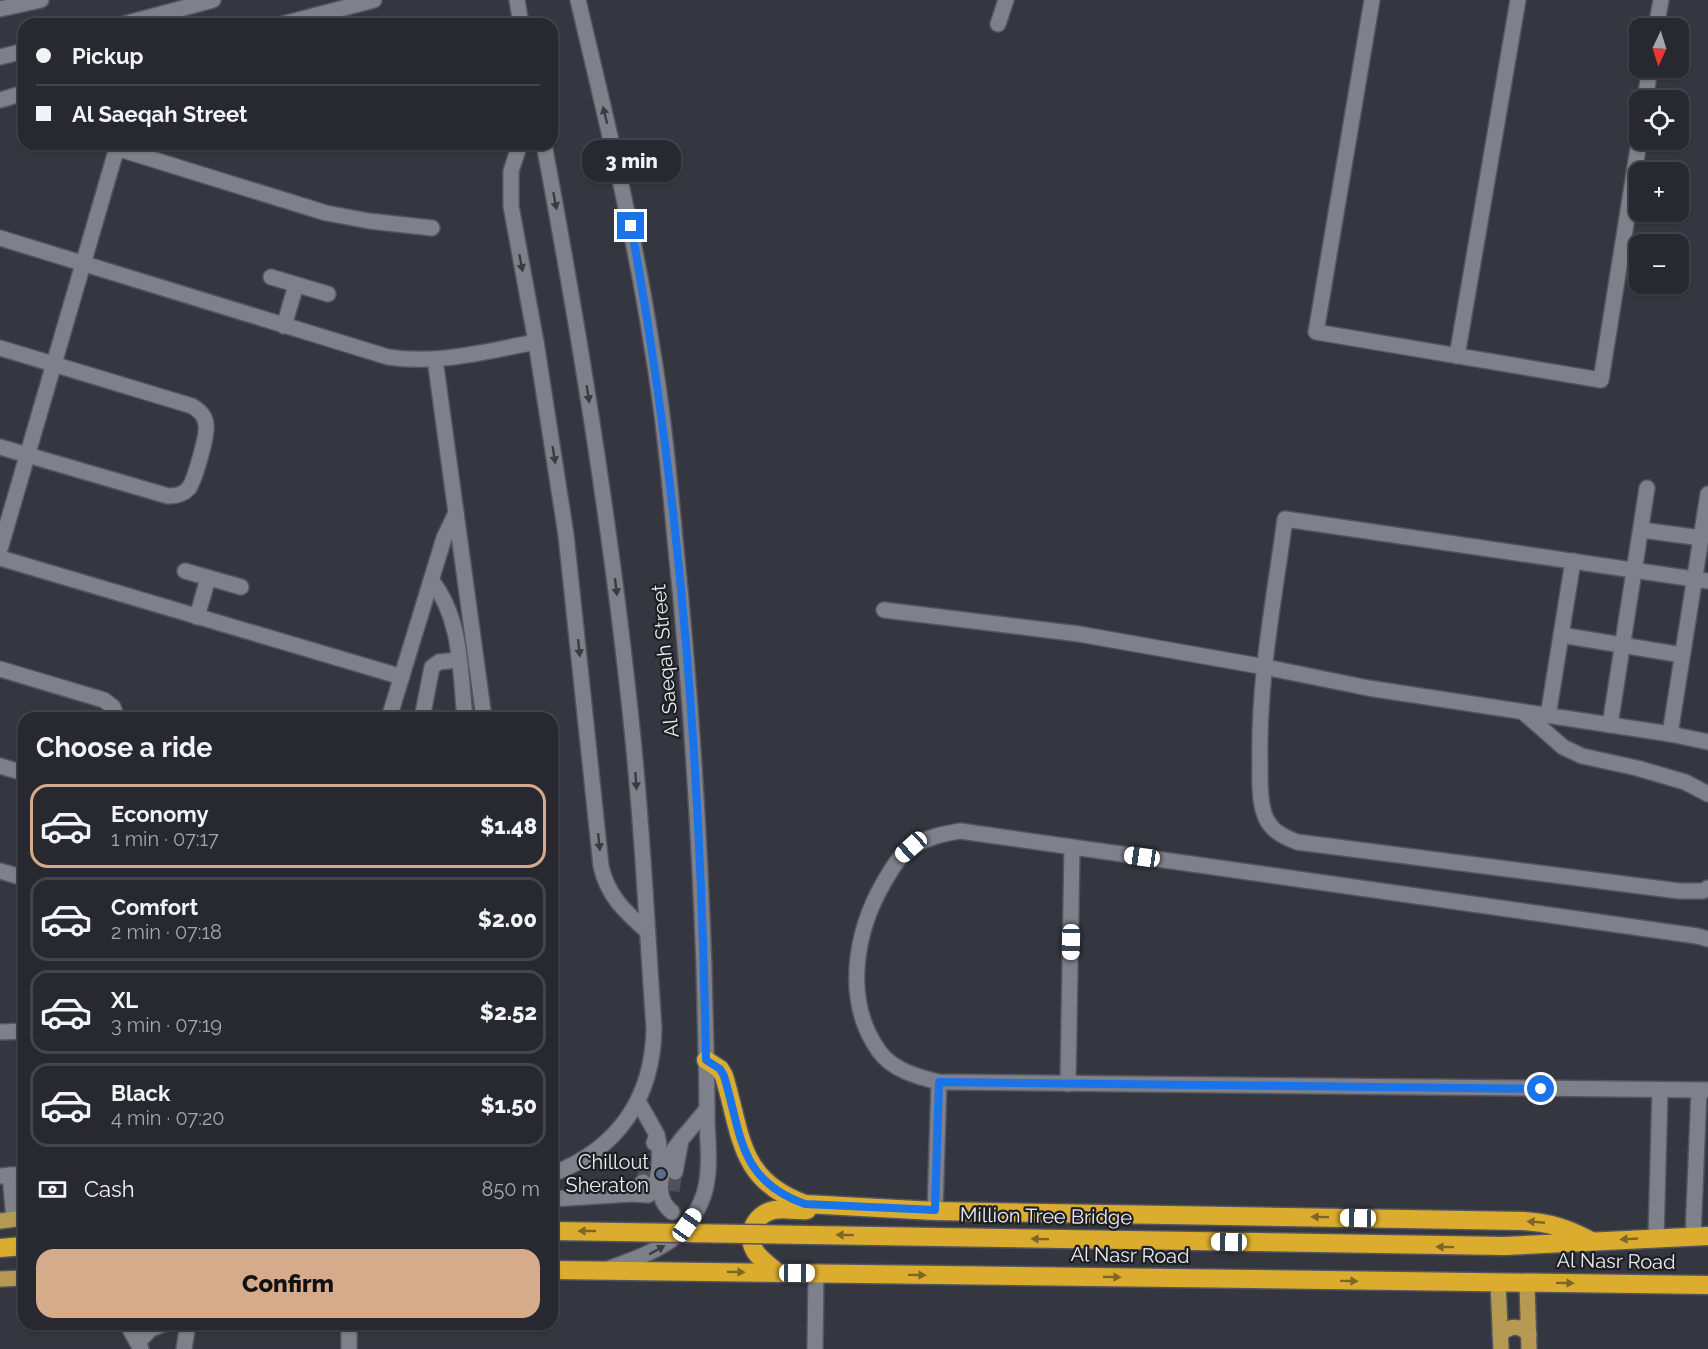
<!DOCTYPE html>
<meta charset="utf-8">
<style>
:root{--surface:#282930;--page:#303138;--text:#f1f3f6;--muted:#a5a6ab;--line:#44454c;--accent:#d6ab8b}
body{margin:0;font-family:Raleway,sans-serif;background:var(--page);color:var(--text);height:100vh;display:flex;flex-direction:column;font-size:22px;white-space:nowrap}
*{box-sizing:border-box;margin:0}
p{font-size:20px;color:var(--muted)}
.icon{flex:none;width:33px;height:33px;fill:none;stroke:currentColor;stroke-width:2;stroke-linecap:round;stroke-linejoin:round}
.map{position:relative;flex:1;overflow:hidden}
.side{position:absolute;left:18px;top:712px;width:540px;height:618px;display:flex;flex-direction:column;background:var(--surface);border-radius:18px;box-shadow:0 2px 4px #0004,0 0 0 2px var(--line)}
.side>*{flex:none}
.guide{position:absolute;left:18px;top:18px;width:540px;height:132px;border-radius:18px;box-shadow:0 2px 4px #0004,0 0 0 2px var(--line);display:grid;align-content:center;height:132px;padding:0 18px;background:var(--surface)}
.needle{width:39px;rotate:184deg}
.controls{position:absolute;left:1629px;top:18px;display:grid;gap:12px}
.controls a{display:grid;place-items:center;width:60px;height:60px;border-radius:12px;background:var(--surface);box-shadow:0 2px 4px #0004,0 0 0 2px var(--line);font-size:30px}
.end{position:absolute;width:27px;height:27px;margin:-14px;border:8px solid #1a73e8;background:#fff;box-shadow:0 0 0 3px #fff}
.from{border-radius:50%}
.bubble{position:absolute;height:42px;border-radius:18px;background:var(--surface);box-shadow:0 2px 4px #0004,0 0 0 2px var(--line);font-size:20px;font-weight:800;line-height:42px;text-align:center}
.car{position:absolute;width:18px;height:36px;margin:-18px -9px;border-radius:8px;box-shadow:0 0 4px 2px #0007;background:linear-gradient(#fff 24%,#345 0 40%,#fff 0 76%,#345 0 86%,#fff 0)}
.guide b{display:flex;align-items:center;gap:21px;height:57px;font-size:22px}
.guide b+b{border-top:2px solid var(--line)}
.guide i{width:15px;height:15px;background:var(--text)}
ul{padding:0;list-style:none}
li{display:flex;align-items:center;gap:18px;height:84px;margin:0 12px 9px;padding:0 6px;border:3px solid var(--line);border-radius:18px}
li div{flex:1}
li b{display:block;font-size:22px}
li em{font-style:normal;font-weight:800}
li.selected{border-color:var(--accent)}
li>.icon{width:54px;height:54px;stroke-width:1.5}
h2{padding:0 18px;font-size:27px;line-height:72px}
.pay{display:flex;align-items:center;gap:15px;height:66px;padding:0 18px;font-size:22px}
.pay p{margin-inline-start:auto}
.primary-button{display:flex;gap:12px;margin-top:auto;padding:12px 18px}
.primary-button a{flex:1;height:69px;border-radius:18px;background:var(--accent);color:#111;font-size:24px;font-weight:800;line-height:69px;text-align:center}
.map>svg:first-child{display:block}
</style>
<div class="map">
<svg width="1708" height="1349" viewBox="0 0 1708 1349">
<rect width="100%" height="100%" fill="#353740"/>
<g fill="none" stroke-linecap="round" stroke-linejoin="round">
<g stroke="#50525b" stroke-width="15" stroke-dasharray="15 8" stroke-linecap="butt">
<path d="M643,1182L648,1165"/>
<path d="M672,1191L675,1172"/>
</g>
<defs>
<g id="minor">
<path d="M517,0L521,24"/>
<path d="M578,0C605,115 634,230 652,347C663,411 669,475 675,539C690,682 699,824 704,967C705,1018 707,1069 707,1121C708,1145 711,1171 704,1194C688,1242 650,1253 608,1269"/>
<path d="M1372,0L1316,332L1601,380L1640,136"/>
<path d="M0,9L41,0"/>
<path d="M124,24L213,0"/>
<path d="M283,24L374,0"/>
<path d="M998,24L1006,0"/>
<path d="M1656,28L1661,0"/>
<path d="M0,57L24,51"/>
<path d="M0,100L24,93"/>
<path d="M1645,100L1650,68"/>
<path d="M520,144L511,171V206L536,342L566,535L601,866C607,895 625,912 647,931"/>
<path d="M544,144C581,341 613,539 633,739C643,835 647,932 654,1028C653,1098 618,1149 552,1174"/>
<path d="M116,148L326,213L369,221L432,228"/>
<path d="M0,238L388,357C438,365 487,351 536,342"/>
<path d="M271,277L328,294"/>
<path d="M284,326L296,285"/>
<path d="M0,348L192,406C199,410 205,415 206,424C208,434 195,479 189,488C183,495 176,496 168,496L0,447"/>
<path d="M1457,356L1518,0"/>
<path d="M435,359L484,718"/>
<path d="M1642,530L1701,538"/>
<path d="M0,549L118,144"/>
<path d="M0,558L402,677"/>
<path d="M185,571L241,587"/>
<path d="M431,580C462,618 460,672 465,718"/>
<path d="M1708,581L1285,519C1274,600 1258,681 1260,763C1260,778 1259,798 1264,813C1269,830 1282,836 1297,842L1679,891H1703L1708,888"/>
<path d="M884,610L1079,634L1265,667L1368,688L1670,734L1708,742"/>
<path d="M197,617L208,578"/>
<path d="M1561,635L1682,655"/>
<path d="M0,669L104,700L113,707L117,718"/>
<path d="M1523,712L1563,747L1582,756L1637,768L1685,782L1708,794"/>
<path d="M1548,716L1573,561"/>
<path d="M389,718L444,538L456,513"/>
<path d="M422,718L432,667L439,662L458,660"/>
<path d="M1610,725L1647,488"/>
<path d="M1670,734L1708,494"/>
<path d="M0,766L24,773"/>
<path d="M0,871L24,878"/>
<path d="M1708,939L1697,936L960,831C943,834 928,837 913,846C899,855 892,869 884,882C855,932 843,1001 879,1051C892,1070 918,1077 939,1082L1708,1090"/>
<path d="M0,1032L24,1031"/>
<path d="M1068,1084L1072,847"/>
<path d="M638,1101L657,1135L654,1143"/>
<path d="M675,1172L681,1140L707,1109"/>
<path d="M10,1175L14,1219"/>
<path d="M0,1176L24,1174"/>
<path d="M631,1194L648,1195C661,1187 661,1149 657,1135"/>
<path d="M552,1199L631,1194L639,1188L643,1182"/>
<path d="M935,1211L939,1082"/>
<path d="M672,1212C648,1193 666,1158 681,1140"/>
<path d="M1693,1236L1699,1091"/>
<path d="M1656,1238L1660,1090"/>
<path d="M127,1324L141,1349"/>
<path d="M138,1342L151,1329L164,1324"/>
<path d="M184,1349L188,1324"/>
<path d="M349,1349V1324"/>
<path d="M815,1349L816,1273"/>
</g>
<g id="major">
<path d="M0,1221L24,1218"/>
<path d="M0,1279L24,1278"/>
<path d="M1498,1283L1501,1349"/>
<path d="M1527,1283L1529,1349"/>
<path d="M1500,1335C1510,1325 1519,1325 1529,1334"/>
</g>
<g id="highway">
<path d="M706,1060L720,1069L724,1076C742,1135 738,1180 805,1204L935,1211L1523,1221C1550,1223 1567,1228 1591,1241"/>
<path d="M1504,1246L1708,1236"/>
<path d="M0,1248L24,1246"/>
<path d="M552,1270L1708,1285"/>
<path d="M778,1273C771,1267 763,1261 757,1254C744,1237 754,1214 774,1210C785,1208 797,1211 807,1210"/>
</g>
</defs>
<use href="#minor" stroke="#53545c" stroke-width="18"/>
<use href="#major" stroke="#53545c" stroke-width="18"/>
<use href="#highway" stroke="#53545c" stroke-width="21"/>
<use href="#minor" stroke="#7e808a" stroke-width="15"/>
<use href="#major" stroke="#b69a52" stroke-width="15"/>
<use href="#highway" stroke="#dbac2d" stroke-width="18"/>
<defs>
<path id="highway-bridge" d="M552,1231L1504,1246"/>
</defs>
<use href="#highway-bridge" stroke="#53545c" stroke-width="21" stroke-linecap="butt"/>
<use href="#highway-bridge" stroke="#dbac2d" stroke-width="18"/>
</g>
<defs><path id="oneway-solid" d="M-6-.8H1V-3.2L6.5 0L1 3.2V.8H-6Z" transform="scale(1.5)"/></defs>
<g fill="#3b3c42">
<use href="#oneway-solid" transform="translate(605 115) rotate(-104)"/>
<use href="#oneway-solid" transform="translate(555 201) rotate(79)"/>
<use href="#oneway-solid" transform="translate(521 263) rotate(79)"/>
<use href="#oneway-solid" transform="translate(588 394) rotate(81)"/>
<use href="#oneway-solid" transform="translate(554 455) rotate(81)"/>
<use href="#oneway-solid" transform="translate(616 587) rotate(83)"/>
<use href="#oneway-solid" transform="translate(579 648) rotate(84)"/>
<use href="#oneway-solid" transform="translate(636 781) rotate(86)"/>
<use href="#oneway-solid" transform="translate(599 842) rotate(84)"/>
<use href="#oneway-solid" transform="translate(657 1250) rotate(-29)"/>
</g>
<g fill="#7c6628">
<use href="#oneway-solid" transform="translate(1320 1217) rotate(-179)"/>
<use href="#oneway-solid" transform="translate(1536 1222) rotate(-175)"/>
<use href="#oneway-solid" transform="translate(587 1231) rotate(180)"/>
<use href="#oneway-solid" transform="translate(845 1235) rotate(-179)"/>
<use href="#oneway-solid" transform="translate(1040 1239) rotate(-179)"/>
<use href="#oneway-solid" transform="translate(1629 1239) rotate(177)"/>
<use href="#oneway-solid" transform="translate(1445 1247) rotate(-179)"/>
<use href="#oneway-solid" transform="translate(736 1272) rotate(1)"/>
<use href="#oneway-solid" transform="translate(917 1275) rotate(1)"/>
<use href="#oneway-solid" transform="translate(1112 1277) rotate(1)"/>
<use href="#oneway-solid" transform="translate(1349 1281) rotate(1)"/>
<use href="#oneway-solid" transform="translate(1565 1283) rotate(1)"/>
</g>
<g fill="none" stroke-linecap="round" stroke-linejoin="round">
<path stroke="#1a73e8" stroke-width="8" d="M631,226C682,501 701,781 706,1060L720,1069L724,1076C742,1135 738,1180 805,1204L935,1210L939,1082L1541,1089"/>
</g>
<circle fill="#5c6f8a" stroke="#1e1f23" stroke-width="2" cx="661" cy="1174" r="6"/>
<g text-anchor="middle" stroke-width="4.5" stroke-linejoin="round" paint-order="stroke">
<g font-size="20" fill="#ebecf2" stroke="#1e1f23">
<text transform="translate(665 661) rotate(-95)" y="7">Al Saeqah Street</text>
<text transform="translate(1046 1216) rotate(1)" y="7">Million Tree Bridge</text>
<text transform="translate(1130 1255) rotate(1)" y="7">Al Nasr Road</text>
<text transform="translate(1616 1261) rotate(1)" y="7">Al Nasr Road</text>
</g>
<g font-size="20" fill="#ebecf2" stroke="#1e1f23" text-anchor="end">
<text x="649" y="1169">Chillout<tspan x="649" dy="23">Sheraton</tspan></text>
</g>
</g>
</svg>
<div class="controls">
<a><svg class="needle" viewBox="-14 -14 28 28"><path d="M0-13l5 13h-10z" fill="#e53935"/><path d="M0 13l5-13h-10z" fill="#a5a6ab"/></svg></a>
<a><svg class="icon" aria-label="locate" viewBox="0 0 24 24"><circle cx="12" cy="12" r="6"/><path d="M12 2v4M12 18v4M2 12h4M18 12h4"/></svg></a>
<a>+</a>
<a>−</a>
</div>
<i class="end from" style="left:1541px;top:1089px"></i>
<i class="end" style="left:631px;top:226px"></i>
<div class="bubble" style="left:582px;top:140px;width:99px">3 min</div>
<i class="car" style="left:911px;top:847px;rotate:228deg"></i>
<i class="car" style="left:1142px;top:857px;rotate:278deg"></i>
<i class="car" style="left:1071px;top:942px;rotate:181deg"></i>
<i class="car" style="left:1358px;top:1218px;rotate:271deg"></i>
<i class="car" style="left:687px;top:1225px;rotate:35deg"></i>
<i class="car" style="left:1229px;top:1242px;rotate:271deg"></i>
<i class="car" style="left:797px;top:1273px;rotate:90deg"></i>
<div class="guide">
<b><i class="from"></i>Pickup</b>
<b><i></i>Al Saeqah Street</b>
</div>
<section class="side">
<h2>Choose a ride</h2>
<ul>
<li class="selected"><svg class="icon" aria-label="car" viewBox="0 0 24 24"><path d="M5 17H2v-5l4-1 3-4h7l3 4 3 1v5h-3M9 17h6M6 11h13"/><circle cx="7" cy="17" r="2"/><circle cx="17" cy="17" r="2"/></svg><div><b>Economy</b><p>1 min · 07:17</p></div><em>$1.48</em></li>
<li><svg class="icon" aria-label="car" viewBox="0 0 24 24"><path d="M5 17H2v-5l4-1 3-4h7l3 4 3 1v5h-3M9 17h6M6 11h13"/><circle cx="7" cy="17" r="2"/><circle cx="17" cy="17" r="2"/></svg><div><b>Comfort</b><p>2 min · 07:18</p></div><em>$2.00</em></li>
<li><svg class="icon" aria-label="car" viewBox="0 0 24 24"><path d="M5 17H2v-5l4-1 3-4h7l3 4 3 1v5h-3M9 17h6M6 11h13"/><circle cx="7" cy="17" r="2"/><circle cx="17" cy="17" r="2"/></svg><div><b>XL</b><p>3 min · 07:19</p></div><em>$2.52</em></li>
<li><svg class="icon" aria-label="car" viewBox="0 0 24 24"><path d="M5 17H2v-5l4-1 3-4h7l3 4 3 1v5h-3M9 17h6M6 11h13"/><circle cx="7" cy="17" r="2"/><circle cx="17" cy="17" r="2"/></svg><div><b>Black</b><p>4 min · 07:20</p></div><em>$1.50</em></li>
</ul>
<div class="pay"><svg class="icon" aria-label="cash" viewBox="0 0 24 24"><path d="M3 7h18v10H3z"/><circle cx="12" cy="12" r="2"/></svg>Cash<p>850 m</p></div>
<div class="primary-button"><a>Confirm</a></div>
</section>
</div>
